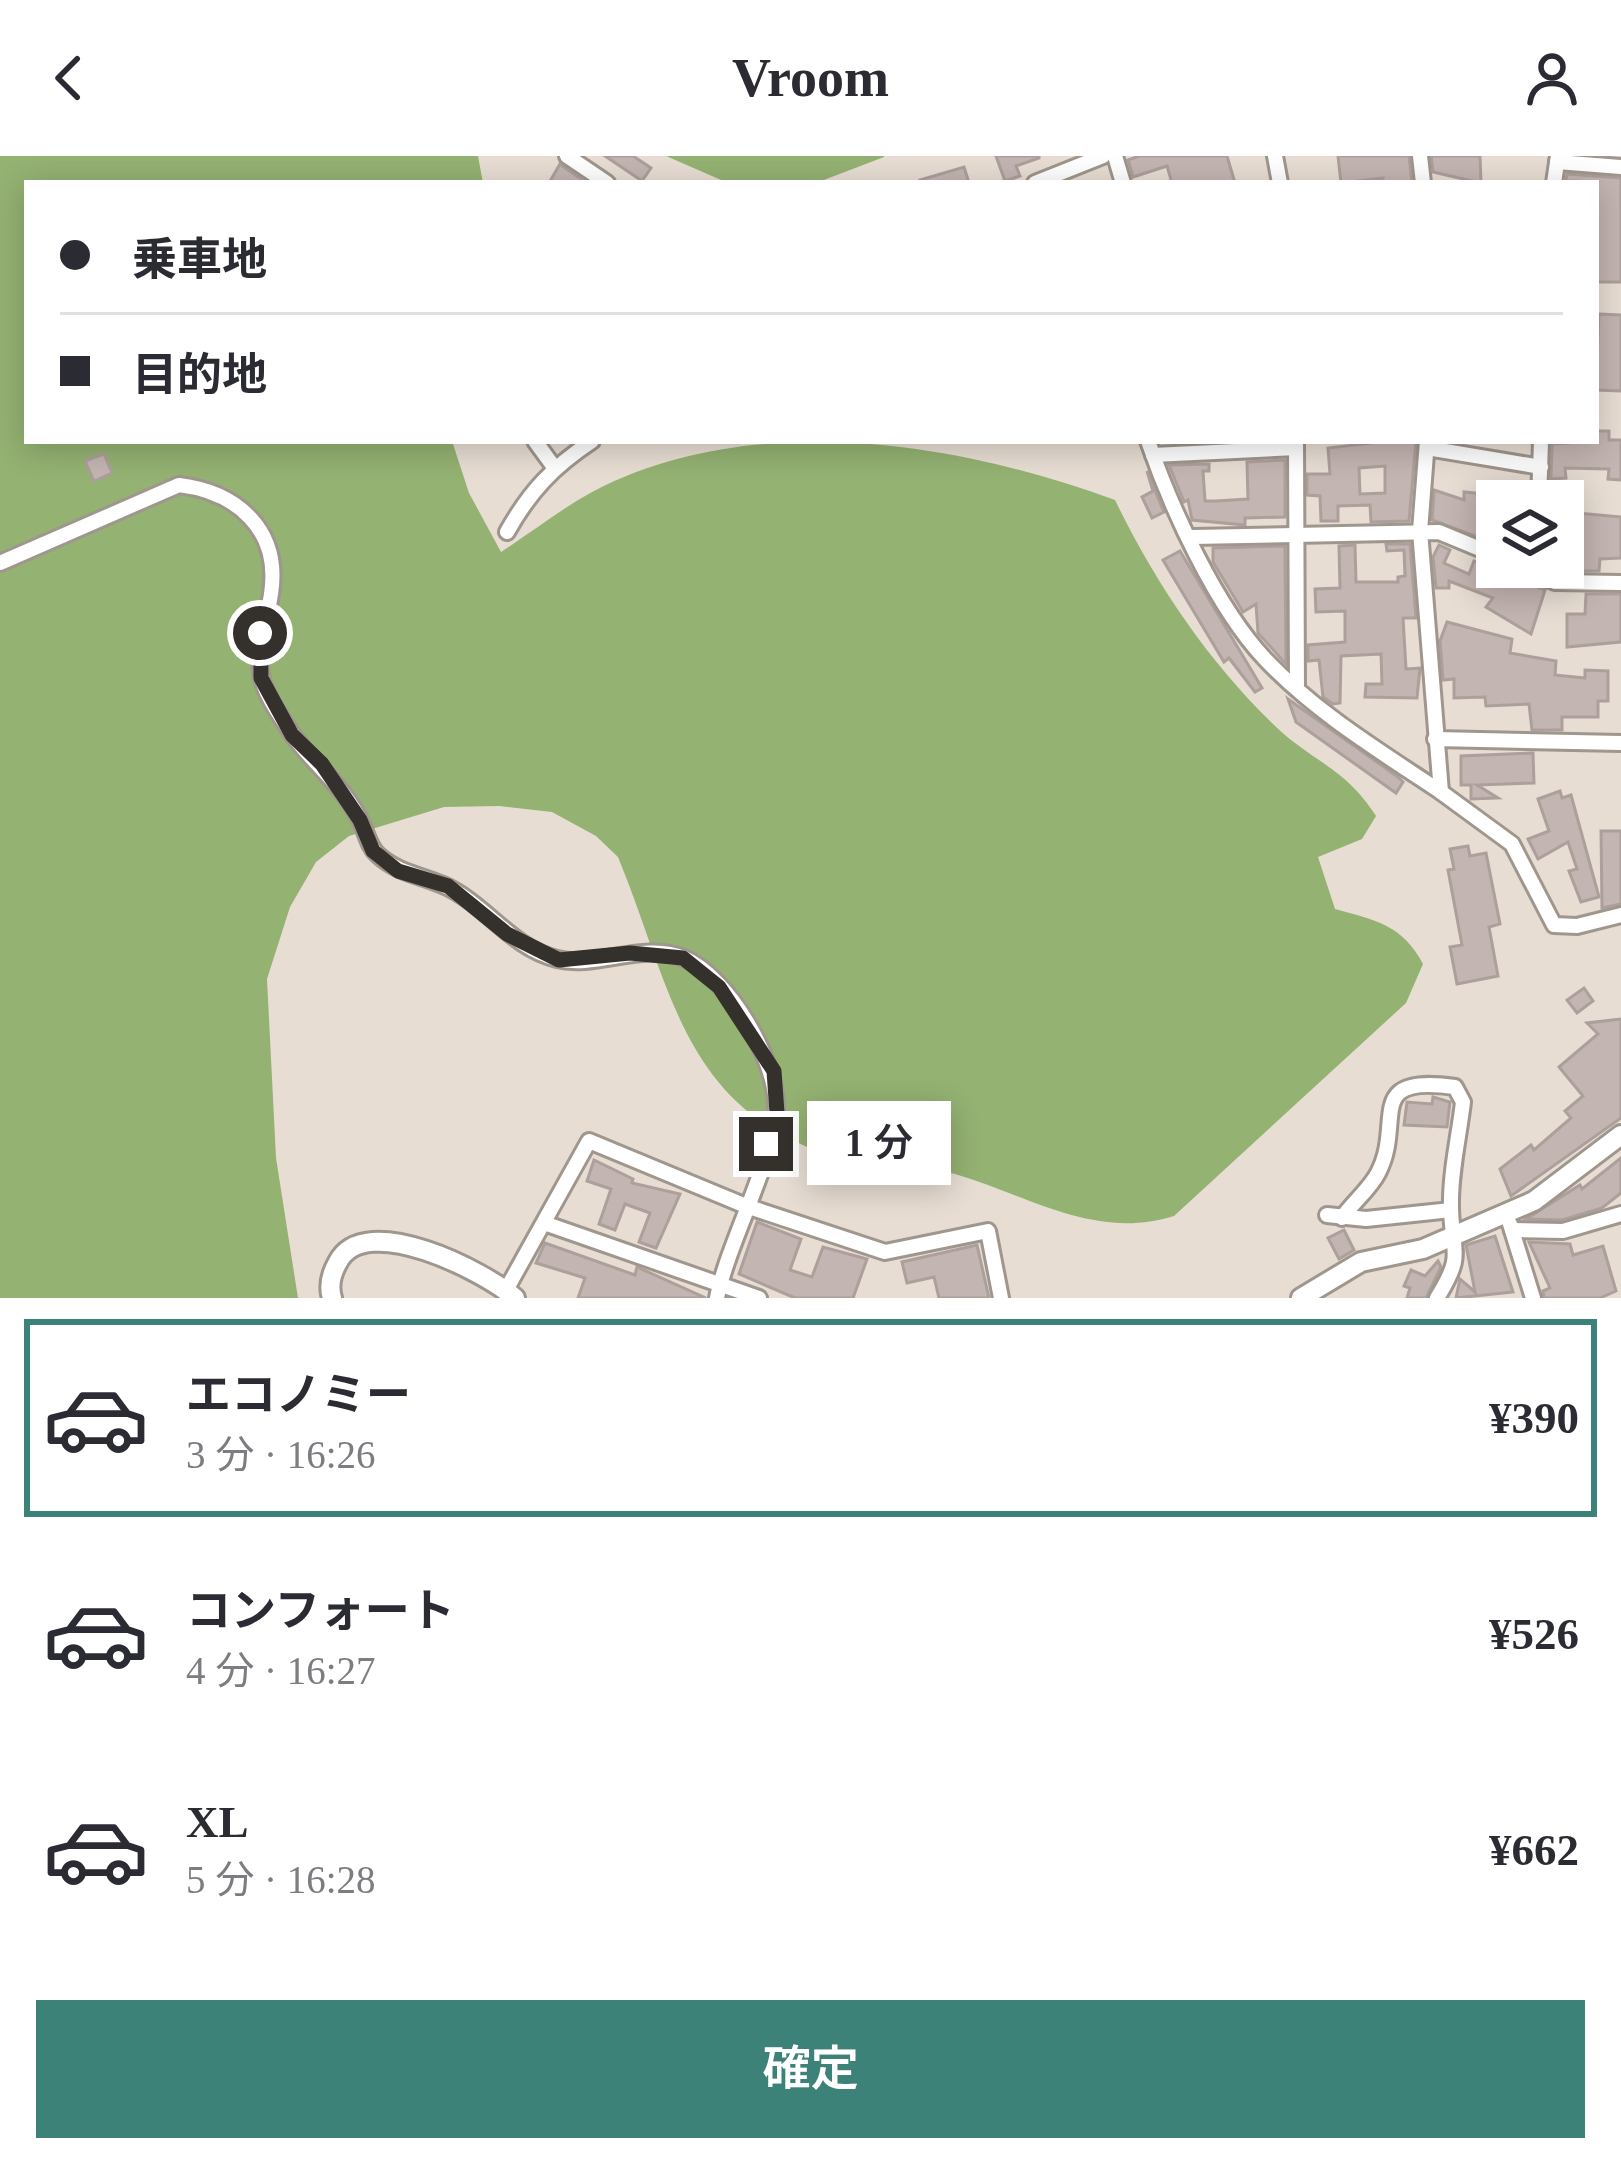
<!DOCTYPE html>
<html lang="ja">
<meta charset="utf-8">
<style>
:root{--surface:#fff;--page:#f2f2f3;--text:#2b2b33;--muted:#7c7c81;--line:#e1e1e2;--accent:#3c8278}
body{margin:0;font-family:"Times New Roman","Noto Sans JP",serif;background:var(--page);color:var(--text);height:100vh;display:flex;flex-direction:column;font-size:45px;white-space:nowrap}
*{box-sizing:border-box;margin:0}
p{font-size:39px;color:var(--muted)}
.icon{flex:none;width:66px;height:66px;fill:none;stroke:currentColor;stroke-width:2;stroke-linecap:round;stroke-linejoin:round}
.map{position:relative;height:1142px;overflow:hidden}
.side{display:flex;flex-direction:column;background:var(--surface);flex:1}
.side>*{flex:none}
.top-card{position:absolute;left:24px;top:24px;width:1575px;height:264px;border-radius:0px;box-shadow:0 6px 30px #0003;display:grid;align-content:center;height:264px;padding:0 36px;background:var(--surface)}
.fabs{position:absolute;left:1476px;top:324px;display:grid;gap:24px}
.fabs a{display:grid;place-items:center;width:108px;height:108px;border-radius:0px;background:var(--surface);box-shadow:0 6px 30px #0003;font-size:60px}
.end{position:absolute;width:54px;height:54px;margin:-27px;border:15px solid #34302c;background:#fff;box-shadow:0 0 0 6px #fff}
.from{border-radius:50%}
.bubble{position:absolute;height:84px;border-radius:0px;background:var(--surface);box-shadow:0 6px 30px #0003;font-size:39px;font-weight:600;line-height:84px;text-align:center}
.top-card b{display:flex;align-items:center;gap:42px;height:114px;font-size:45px}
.top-card b+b{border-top:3px solid var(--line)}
.top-card i{width:30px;height:30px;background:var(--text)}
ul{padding:21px 0 0;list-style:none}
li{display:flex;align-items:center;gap:36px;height:198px;margin:0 24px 18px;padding:0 12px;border:6px solid transparent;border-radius:0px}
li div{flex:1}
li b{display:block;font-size:45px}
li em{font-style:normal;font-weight:600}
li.active{border-color:var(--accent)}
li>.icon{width:108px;height:108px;stroke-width:1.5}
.cta{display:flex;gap:24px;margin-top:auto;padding:24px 36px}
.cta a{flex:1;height:138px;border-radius:0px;background:var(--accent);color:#fff;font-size:48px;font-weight:600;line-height:138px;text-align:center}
header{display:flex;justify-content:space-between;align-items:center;height:156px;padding:0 36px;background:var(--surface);font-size:54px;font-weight:600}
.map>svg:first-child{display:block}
</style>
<header><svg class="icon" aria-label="back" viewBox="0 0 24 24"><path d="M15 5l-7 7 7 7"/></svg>Vroom<svg class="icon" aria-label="person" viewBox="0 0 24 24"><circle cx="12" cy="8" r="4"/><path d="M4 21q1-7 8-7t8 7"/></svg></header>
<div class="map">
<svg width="1621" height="1142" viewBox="0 0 1621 1142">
<rect width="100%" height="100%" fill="#e7ddd3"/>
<g fill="#94b272">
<path d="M0,0H478L483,27H27V285H452L469,337L501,396C532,376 562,352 594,335C751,253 957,286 1115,344C1156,428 1207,504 1274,569C1312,606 1345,611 1376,660L1362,683L1318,701L1335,753C1375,764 1403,769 1423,808L1406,847L1174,1060C1095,1085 1027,1039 955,1018C918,1007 876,1014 838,1002C683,955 673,835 618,701L596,680L552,656L499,650L444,651L349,680L316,706L290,751L267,823L276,1002L298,1142H0Z"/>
<path d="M666,0H884V1L816,27H728Z"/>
</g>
<g fill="#c3b5b1" stroke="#ad9f9b" stroke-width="3" fill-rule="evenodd">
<path d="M605,0H633L651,12L642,25Z"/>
<path d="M996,0H1039V2L1016,10L1020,20L1005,25Z"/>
<path d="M1139,0H1227L1235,27H1172L1167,10L1133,21L1128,4Z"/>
<path d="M1338,0H1409L1412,27H1382L1383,22L1341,27Z"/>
<path d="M1431,0H1480L1481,27L1433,16Z"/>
<path d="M560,8L561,9L587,27H549Z"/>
<path d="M964,11L969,27H921L920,24Z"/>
<path d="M1567,18L1621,22V126H1596V26L1566,25Z"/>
<path d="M1599,158L1621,159V235L1596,234Z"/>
<path d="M1596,275H1609V284H1621V324L1608,323L1609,313L1565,312L1566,322L1551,323L1552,288L1596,285Z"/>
<path d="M1389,285H1416L1409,365L1371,366L1370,349L1338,350V365H1321L1320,340L1307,339V318H1330L1328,292ZM1385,310V337L1360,338L1359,312Z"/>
<path d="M104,298L112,317L94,325L85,305Z"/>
<path d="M1285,304V361L1245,362V369L1192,364L1188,344L1184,346L1169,309L1209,308V315H1203L1205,345H1216L1248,343L1247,306Z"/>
<path d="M1147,315L1164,356L1152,362L1142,341L1153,335Z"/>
<path d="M1434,334L1464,344V336L1497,339L1494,387L1432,364Z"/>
<path d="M1577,357L1621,361V402L1600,403L1599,415H1563V401L1575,402Z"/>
<path d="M1386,388H1410L1416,462H1403L1406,513L1420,512L1417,542L1365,541L1366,528H1382L1381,498L1341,500L1340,547L1333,548L1323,541L1319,504L1308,505V489L1345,486V455L1316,456L1315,433L1340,432L1339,390L1355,389L1356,426H1398V421L1405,420L1404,394L1387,395Z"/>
<path d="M1439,389L1450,394L1444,407L1469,418L1474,405L1545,434L1531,478L1486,451L1493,442L1449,425V432H1436L1433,401Z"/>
<path d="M1285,390L1286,508L1258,477L1256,448L1243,456L1213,406V392Z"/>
<path d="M1180,395L1262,532L1255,536L1229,502L1224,506L1163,404Z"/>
<path d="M1586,438H1621V486L1567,491V458H1585Z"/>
<path d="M1447,466L1512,483L1510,497L1556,505L1555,519L1585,522V514L1608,515V545H1598V561H1562V574H1532L1529,548L1486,550L1485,541L1454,542V523L1443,524L1440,485Z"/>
<path d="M1288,543L1398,621L1403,626L1396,637L1296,566Z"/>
<path d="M1533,597L1534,627L1477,629L1498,642L1471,643V629H1461V600Z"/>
<path d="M1560,635L1562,642L1571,639L1599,741L1581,746L1569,715L1577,713L1568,686L1538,703L1528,683L1549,675L1538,643Z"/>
<path d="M1601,675H1621V748L1602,752Z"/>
<path d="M1468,690L1470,700L1486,697L1500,768L1489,771L1498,820L1457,828L1450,791L1462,789L1448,714L1454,713L1450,693Z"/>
<path d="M1584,832L1593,845L1577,857L1567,844Z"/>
<path d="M1621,863V962L1511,1040L1500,1013L1531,989L1534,994L1571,962L1565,955L1583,940L1559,911L1598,878L1587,867Z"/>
<path d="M1433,941L1450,946L1447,971L1404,969L1407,946L1432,948Z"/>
<path d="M1621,1002V1037L1602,1052L1562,1064L1526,1063L1580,1029L1582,1033Z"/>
<path d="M594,1004L633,1023L632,1027L680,1038L656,1092L639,1086L650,1057L625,1048L615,1074L599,1068L611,1033L587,1025Z"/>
<path d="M757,1066L801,1083L790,1114L812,1121L823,1091L867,1103L853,1142H795L739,1118Z"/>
<path d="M1344,1074L1354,1094L1339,1103L1328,1082Z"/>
<path d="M1495,1080L1513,1136L1456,1142L1460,1123L1475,1136L1466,1089Z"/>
<path d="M1529,1086L1570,1088L1573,1099L1603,1090L1616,1135L1600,1142H1544L1543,1135L1550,1132Z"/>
<path d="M545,1087L635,1119L637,1111L706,1142H578L585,1122L536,1107Z"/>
<path d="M977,1089L989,1142H939L934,1121L907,1127L902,1106Z"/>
<path d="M1438,1105L1441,1111L1426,1142H1407L1410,1132L1404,1130L1411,1114L1425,1120Z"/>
</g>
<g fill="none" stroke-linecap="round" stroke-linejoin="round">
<defs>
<g id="minor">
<path d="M567,0L607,27"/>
<path d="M1115,0L1123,27"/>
<path d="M1275,0L1280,27"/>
<path d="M1420,0L1423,27"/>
<path d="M1557,6L1621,11"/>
<path d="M1035,27L1103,0"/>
<path d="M1554,27L1558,0"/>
<path d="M535,285L554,311"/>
<path d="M1148,285C1171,352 1216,451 1265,503C1315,556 1381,596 1441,636L1420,375L1427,285"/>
<path d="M1296,285L1297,532"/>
<path d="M1427,292L1541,311"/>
<path d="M1153,299L1296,292"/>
<path d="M1539,345L1541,285"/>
<path d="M507,376C530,335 553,311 592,285"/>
<path d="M1192,381L1439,376L1497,400"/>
<path d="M0,407L179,329C237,336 281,374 271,438C267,466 256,489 261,518C263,536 280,560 290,575C311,607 344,629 362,668C367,679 369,691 378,699C398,717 420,719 443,729C485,747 511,792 557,803C596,813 644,785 684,802C730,822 776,904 776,951C777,997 727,1089 717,1142"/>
<path d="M1519,411L1555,426L1621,427"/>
<path d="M1435,583L1621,587"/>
<path d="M1441,636L1512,688L1554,769L1577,770L1621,759"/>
<path d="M1327,1059L1366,1063L1451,1054"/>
<path d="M1342,1062C1352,1047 1370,1033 1378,1017C1405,966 1362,918 1455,931L1463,946C1459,980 1450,1018 1451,1052C1452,1098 1465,1097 1437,1142"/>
<path d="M544,1067L759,1142"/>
<path d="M1510,1068L1533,1142"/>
<path d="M1512,1074L1563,1075L1621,1058"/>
<path d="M506,1134L589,985L746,1050L885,1096L988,1075L1001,1142"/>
</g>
<g id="secondary">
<path d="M332,1142C328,1129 331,1118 338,1106C365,1054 484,1115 515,1142"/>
<path d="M1301,1142L1361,1106L1423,1093L1534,1045L1621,979"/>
</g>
</defs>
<use href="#minor" stroke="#9f968d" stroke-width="20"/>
<use href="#secondary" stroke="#9f968d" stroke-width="24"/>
<use href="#minor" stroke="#fff" stroke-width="14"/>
<use href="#secondary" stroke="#fff" stroke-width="18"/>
</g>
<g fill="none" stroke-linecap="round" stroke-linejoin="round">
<path stroke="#34302c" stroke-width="15" d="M260,477L261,522L292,579L322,608L360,664L373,695L398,715L448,730L507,778L559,804L630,797L683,802L719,831L774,915L777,957L766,988"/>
</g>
</svg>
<div class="fabs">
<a><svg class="icon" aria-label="layers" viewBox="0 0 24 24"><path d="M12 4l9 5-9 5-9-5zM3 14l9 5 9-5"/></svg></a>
</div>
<i class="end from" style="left:260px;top:477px"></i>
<i class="end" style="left:766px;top:988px"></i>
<div class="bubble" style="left:807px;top:945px;width:144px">1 分</div>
<div class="top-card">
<b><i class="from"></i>乗車地</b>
<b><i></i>目的地</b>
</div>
</div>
<section class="side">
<ul>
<li class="active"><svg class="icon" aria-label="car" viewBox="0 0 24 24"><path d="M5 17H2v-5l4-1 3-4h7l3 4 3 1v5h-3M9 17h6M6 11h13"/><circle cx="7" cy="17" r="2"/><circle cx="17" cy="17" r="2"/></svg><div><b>エコノミー</b><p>3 分 · 16:26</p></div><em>¥390</em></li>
<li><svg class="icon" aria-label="car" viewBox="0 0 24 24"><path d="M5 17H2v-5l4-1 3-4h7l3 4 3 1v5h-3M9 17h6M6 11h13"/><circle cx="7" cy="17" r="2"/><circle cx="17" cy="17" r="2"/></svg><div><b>コンフォート</b><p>4 分 · 16:27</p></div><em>¥526</em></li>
<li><svg class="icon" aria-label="car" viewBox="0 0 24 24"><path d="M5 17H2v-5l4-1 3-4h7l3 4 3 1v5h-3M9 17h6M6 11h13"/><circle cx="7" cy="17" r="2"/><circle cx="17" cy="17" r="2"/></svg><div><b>XL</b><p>5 分 · 16:28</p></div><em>¥662</em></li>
</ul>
<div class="cta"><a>確定</a></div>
</section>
